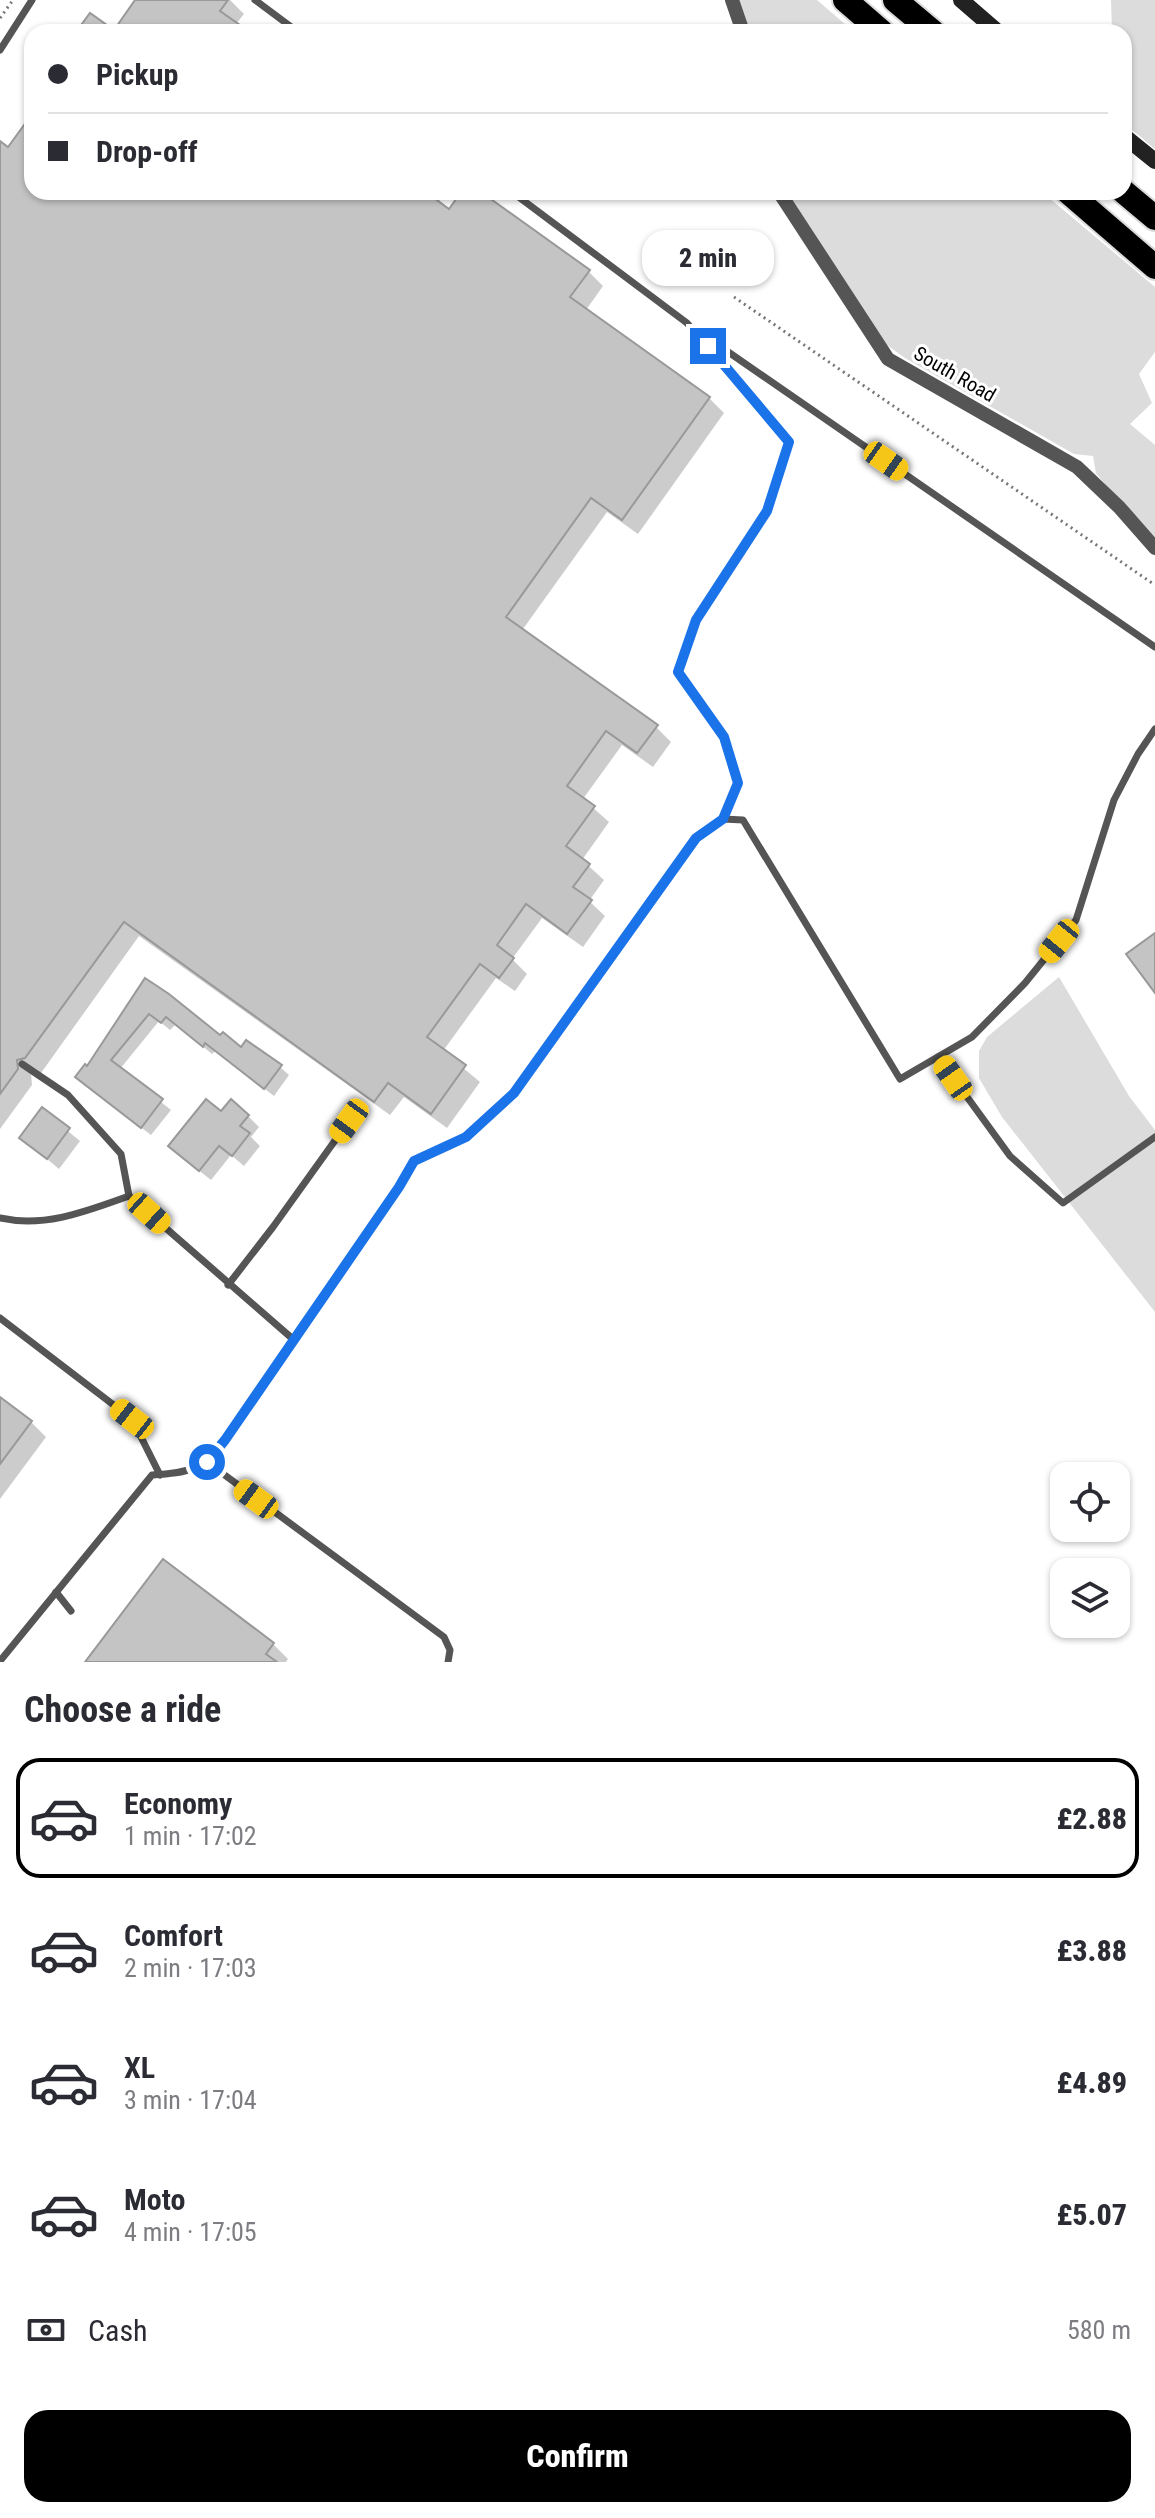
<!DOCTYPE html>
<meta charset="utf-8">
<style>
:root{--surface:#fff;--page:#f2f2f3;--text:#2b2b33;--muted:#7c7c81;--line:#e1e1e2;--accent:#000}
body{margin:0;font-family:"Roboto Condensed",sans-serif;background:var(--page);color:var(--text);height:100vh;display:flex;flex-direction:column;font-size:30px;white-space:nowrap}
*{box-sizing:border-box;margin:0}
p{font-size:26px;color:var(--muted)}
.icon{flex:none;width:44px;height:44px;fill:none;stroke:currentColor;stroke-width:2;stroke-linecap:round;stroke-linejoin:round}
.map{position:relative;height:1662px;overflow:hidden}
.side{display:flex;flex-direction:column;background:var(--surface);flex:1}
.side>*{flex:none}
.hud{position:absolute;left:24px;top:24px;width:1108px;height:176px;border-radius:24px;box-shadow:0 2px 6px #0004;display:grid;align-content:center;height:176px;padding:0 24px;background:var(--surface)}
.controls{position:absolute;left:1050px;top:1462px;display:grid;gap:16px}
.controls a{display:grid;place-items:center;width:80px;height:80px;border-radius:16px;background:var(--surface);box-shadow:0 2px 6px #0004;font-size:40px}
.end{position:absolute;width:36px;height:36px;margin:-18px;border:10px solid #1a73e8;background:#fff;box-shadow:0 0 0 4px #fff}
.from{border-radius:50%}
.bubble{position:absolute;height:56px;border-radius:24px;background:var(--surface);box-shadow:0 2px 6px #0004;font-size:26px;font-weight:800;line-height:56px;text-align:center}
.car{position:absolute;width:24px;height:48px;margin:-24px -12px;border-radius:10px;box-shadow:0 0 6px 2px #0007;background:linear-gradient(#f5c518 24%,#345 0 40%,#f5c518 0 76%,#345 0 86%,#f5c518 0)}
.hud b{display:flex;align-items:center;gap:28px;height:76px;font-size:30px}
.hud b+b{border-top:2px solid var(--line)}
.hud i{width:20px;height:20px;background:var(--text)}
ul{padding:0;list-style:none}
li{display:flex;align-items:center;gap:24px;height:120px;margin:0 16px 12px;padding:0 8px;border:4px solid transparent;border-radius:24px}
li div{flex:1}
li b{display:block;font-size:30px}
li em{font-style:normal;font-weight:800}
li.current{border-color:var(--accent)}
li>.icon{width:72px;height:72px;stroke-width:1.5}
h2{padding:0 24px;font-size:36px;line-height:96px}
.pay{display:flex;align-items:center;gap:20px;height:88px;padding:0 24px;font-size:30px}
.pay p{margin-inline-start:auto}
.primary-button{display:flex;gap:16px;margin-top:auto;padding:16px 24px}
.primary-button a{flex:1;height:92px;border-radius:24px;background:var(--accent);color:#fff;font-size:32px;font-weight:800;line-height:92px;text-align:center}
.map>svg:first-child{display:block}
</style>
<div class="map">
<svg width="1155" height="1662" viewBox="0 0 1155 1662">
<rect width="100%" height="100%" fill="#fff"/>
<g fill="#dcdcdc">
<path d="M732,0H817L854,32H743Z"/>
<path d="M1111,0H1155V149L1124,123V32H1112Z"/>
<path d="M779,192H1042L1155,287V352L1139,374L1152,403L1130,424L1155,445V546L1096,473L1093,456L1074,454L905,358L880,340Z"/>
<path d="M1059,977L1129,1096L1155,1130V1312L1002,1117L979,1078V1051L987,1037Z"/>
</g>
<g fill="#0003">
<path d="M138,0H230L244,14L236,24L247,32H115Z"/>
<path d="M32,118V192H446L438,203L450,212L464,192H478L588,271L603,286L586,310L709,398L724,413L638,534L607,512L523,629L656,727L671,742L653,767L622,745L583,799L609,822L582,860L604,880L589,901L605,916L583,947L542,918L512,959L527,974L515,991L496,978L443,1051L480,1082L447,1128L404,1097L390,1115L139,936L41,1073L31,1074L32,1085L0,1129V144L9,150Z"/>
<path d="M146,980L221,1038L280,1067L289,1075L274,1096L215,1051L212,1054L176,1024L170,1030L159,1021L120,1069L171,1110L151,1135L86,1086L87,1069Z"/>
<path d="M42,1110L80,1141L59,1169L22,1138Z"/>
<path d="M221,1113L248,1116L259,1127L251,1137L260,1146L244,1166L231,1155L211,1180L182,1157Z"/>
<path d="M0,1400L31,1422L46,1437L0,1499Z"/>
<path d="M273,1644L288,1659L286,1662H88Z"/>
</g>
<g fill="#c4c4c4" stroke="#999" stroke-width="2">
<path d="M135,0H228L220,11L250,32H76L90,13L114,30Z"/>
<path d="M32,114V192H426L449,209L461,192H481L590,270L570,297L710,397L622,520L591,498L506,617L658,725L637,753L606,731L567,786L595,806L566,846L590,864L573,887L592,900L567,934L526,904L497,945L514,958L499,978L480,964L427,1037L466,1065L431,1114L388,1083L374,1102L124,922L25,1058L17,1060L18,1069L0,1094V141L8,147Z"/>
<path d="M1155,933V993L1126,954Z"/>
<path d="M145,978L169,994L220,1035L223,1032L241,1047L246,1040L282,1065L264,1089L205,1043L203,1047L166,1017L161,1023L149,1014L111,1060L163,1099L141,1128L75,1077L85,1064L87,1066Z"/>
<path d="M206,1099L221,1111L231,1099L249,1115L240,1126L250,1133L232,1156L219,1146L199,1171L168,1146Z"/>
<path d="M42,1107L70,1128L47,1159L19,1138Z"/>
<path d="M0,1397L32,1421L0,1464Z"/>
<path d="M163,1559L274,1643L266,1654L277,1662H85Z"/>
</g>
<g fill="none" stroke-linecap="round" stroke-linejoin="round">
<defs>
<g id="motorway">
<path d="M845,0L882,32"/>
<path d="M895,0L933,32"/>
<path d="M1068,192L1155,267"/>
<path d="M1124,192L1155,218"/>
</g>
</defs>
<use href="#motorway" stroke="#dbdbdb" stroke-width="28"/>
<g stroke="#777" stroke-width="3" stroke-dasharray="2 4" stroke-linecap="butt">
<path d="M0,18L13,0"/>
<path d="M734,297L1155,585"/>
</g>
<g stroke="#555" stroke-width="7">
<path d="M255,0L298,32"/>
<path d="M0,50L32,0"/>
<path d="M512,192L687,323L789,442L767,511L696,620L678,672L724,737L738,783L723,819"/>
<path d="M698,331L1155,647"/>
<path d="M938,1057L1010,1156L1063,1203L1155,1137"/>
<path d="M22,1064L68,1095L121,1154L129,1196"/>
<path d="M0,1218C45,1228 87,1211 129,1196L294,1340"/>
<path d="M228,1285L273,1227L349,1121"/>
<path d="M0,1318L132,1419L160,1475"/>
<path d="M207,1462L444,1637L450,1650L448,1662"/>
<path d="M56,1592L71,1611"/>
<path d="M0,1661L152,1475C190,1473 200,1470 225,1440L399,1187L414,1161L466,1137L514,1093L696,838L723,819L743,820L900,1079L972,1037L1025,983L1076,920L1114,800L1138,754L1155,729"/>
</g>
<g stroke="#555" stroke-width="14">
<path d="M732,0L743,32"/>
<path d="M779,192L888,359L1077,467L1119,507L1155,548"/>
</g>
<g stroke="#222" stroke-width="16">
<path d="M961,0L998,32"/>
<path d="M1124,136L1155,161"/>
</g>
<use href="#motorway" stroke="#000" stroke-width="24"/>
</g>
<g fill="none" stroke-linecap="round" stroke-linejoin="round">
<path stroke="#1a73e8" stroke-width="10" d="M207,1462L225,1440L399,1187L414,1161L466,1137L514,1093L696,838L723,819L738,783L724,737L678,672L696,620L767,511L789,442L708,346"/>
</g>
<g text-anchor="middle" stroke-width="6" stroke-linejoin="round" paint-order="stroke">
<g font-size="20" fill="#000" stroke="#fff">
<text transform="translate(955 374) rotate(30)" y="7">South Road</text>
</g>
</g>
</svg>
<div class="controls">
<a><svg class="icon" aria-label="locate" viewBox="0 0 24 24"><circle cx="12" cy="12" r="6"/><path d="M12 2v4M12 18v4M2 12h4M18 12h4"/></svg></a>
<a><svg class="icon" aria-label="layers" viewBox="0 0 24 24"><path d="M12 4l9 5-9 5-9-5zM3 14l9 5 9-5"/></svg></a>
</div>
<i class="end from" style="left:207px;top:1462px"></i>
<i class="end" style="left:708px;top:346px"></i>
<div class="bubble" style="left:642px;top:230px;width:132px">2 min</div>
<i class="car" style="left:886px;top:461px;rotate:125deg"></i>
<i class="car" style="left:1059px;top:941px;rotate:219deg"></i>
<i class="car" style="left:953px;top:1078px;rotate:325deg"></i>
<i class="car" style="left:349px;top:1121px;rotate:216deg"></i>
<i class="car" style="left:149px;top:1213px;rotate:132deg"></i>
<i class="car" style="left:132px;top:1419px;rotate:308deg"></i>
<i class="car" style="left:256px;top:1499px;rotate:306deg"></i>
<div class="hud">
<b><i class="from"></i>Pickup</b>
<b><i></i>Drop-off</b>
</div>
</div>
<section class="side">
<h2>Choose a ride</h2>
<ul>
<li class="current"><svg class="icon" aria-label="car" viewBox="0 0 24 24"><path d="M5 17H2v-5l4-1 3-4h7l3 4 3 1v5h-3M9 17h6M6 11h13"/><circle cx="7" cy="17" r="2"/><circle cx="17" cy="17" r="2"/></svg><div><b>Economy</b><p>1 min · 17:02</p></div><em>£2.88</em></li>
<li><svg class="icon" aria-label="car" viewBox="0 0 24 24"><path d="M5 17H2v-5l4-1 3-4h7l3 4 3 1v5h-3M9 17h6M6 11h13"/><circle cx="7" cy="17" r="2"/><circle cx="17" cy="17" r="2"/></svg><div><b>Comfort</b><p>2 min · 17:03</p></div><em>£3.88</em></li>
<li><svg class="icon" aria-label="car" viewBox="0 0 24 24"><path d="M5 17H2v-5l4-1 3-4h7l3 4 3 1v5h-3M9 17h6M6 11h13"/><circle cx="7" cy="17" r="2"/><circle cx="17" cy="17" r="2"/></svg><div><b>XL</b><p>3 min · 17:04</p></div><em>£4.89</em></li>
<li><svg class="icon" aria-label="car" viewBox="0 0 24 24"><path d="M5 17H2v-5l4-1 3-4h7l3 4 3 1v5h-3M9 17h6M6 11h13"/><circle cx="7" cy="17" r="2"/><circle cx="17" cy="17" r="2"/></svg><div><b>Moto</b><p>4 min · 17:05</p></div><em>£5.07</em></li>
</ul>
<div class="pay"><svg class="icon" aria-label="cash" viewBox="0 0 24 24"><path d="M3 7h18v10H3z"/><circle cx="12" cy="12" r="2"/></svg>Cash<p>580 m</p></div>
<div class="primary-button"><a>Confirm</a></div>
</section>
